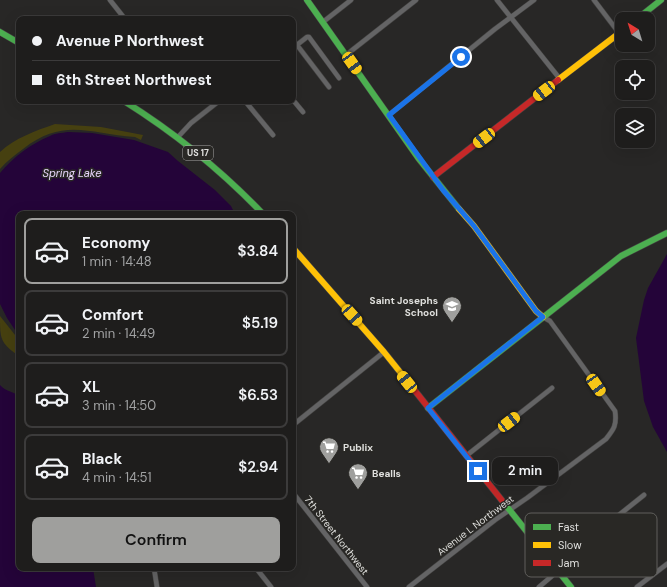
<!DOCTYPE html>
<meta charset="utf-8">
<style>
:root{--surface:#1e1d1c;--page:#262625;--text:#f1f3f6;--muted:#a1a2a3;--line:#3c3b3b;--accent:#9f9f9d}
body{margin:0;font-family:"DM Sans",sans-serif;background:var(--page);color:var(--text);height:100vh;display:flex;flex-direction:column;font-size:15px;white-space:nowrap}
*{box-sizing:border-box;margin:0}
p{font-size:13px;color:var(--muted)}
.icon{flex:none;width:22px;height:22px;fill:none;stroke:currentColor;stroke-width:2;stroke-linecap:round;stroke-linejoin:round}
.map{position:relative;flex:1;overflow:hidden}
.side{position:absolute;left:16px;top:211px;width:280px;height:360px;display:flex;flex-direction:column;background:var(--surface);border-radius:8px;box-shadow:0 4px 16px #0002,0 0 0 1px var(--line)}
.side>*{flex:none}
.banner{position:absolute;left:16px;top:16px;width:280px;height:88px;border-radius:8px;box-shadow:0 4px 16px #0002,0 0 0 1px var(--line);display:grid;align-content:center;height:88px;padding:0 16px;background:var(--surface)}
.needle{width:26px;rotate:322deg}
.buttons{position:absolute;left:615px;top:12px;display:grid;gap:8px}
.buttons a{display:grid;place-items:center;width:40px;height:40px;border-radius:8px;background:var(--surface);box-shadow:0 4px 16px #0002,0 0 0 1px var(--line);font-size:20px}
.end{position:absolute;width:18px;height:18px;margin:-9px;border:5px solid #1a73e8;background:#fff;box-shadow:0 0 0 2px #fff}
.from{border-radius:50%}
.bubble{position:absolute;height:28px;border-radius:8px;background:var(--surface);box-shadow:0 4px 16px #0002,0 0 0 1px var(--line);font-size:13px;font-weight:600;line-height:28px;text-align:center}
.car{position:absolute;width:12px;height:24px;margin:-12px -6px;border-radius:5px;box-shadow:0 0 3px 1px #0007;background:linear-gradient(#f5c518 24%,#345 0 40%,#f5c518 0 76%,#345 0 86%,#f5c518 0)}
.banner b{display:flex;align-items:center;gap:14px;height:38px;font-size:15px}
.banner b+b{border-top:1px solid var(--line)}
.banner i{width:10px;height:10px;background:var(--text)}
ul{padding:7px 0 0;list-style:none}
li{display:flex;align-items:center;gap:12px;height:66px;margin:0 8px 6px;padding:0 8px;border:2px solid var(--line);border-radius:8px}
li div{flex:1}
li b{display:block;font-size:15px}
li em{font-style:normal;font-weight:600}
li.current{border-color:var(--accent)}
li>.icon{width:36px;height:36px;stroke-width:1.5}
.button{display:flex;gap:8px;margin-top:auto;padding:8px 16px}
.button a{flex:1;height:46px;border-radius:8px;background:var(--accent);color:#111;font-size:16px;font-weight:600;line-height:46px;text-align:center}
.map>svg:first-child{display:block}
</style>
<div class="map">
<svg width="667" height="587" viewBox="0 0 667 587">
<rect width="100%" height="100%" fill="#282726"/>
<g fill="#464010">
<path d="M55,124L101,127L143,135L141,140L135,137C89,134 64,117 23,149C15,155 7,161 0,169V152C15,138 35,131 55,124Z"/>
<path d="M0,316L19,340V356C0,343 0,339 0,316Z"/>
</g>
<g fill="#240439">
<path d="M68,132L92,133L134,140L168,152L178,161L215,190L231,206L235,214H19V336L7,318L0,304V173C12,158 32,143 50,136C55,133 62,133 68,132Z"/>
<path d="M667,254V452L653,427L644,401L636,338L644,300L648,288Z"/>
<path d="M0,385C6,392 13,391 19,396V568H93L96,587H0Z"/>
</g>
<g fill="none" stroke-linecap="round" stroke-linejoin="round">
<defs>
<g id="street">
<path d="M110,0L125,19"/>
<path d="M497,0L560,79"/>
<path d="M594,0L619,33"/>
<path d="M323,22L351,0"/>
<path d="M297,45L329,87"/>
<path d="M293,48L307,37H309L339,78"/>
<path d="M346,55L416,0"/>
<path d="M293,100L303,112"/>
<path d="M245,101L273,135"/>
<path d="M389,115L495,29L534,0"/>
<path d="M178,137L191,123L219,101"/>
<path d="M293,425L384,352"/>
<path d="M466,456L552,388"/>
<path d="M293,493L367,587"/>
<path d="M154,568L157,587"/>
<path d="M256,568L271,587"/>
<path d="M409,587L495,520L527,498L606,439C614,429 617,425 615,411L550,321L543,317"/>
<path d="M539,587L552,576L560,562L644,495"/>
<path d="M637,587L667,564"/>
</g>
<g id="fast">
<path d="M307,0L419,159L459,209"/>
<path d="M637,19L661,0"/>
<path d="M0,32L19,43"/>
<path d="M124,101C175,133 221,170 263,214"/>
<path d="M428,408L621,256L667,233"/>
<path d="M504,503L571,587"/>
</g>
<g id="slow">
<path d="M558,80L622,31"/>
<path d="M459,209L474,226L536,311L543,317"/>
<path d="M293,248L384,352L412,387"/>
</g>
<g id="jam">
<path d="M433,177L558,80"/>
<path d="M412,387L504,503"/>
</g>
</defs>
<use href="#street" stroke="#454443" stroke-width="5.5"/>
<use href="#fast" stroke="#454443" stroke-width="7"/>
<use href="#slow" stroke="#454443" stroke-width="7"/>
<use href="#jam" stroke="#454443" stroke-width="7"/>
<use href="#street" stroke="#646465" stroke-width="4.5"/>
<use href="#fast" stroke="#4caf50" stroke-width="6"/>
<use href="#slow" stroke="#ffc107" stroke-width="6"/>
<use href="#jam" stroke="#c62828" stroke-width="6"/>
</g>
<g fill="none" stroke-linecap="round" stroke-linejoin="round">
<path stroke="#1a73e8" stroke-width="5" d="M461,57L389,115L443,190L474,226L536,311L543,317L539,320L428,408L478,471"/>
</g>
<defs>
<symbol id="school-pin" viewBox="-11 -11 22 30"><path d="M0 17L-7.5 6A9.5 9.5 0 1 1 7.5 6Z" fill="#9f9f9d" stroke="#292825"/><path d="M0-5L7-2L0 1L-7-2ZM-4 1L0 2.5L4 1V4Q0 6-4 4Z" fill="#fff"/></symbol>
<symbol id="supermarket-pin" viewBox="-11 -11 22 30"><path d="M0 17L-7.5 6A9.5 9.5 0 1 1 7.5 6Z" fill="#9f9f9d" stroke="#292825"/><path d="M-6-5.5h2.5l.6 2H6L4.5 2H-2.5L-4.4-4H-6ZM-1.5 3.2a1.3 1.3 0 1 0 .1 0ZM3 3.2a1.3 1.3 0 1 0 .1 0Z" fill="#fff"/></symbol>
</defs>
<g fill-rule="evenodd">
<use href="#school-pin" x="441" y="295" width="22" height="30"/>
<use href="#supermarket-pin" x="318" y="436" width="22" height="30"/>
<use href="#supermarket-pin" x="347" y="462" width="22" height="30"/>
</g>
<g text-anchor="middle" stroke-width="3" stroke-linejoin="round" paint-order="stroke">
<rect fill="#292825" stroke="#a8a8a6" stroke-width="1" x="183" y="146" width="30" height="14" rx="3"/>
<g font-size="9" font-weight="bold" fill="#dfdfdd">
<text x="198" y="156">US 17</text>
</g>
<g font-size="10" font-weight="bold" fill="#dfdfdd" stroke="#292825" text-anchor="start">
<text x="438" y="304" text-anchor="end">Saint Josephs<tspan x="438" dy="12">School</tspan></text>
<text x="343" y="451">Publix</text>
<text x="372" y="477">Bealls</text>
</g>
<g font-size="10" fill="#dfdfdd" stroke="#292825">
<text transform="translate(475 525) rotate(-37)" y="4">Avenue L Northwest</text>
<text transform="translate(337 535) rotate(52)" y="4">7th Street Northwest</text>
</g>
<g font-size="11" font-style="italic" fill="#e9d6fc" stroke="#292825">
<text x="72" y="177">Spring Lake</text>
</g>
</g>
<rect x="525" y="513" width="132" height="64" rx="6" fill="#292825" stroke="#605f5c" stroke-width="1"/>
<rect x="533" y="524" width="18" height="6" fill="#4caf50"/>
<rect x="533" y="542" width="18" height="6" fill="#ffc107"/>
<rect x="533" y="560" width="18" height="6" fill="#c62828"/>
<g font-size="11" fill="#dfdfdd">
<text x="558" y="531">Fast</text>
<text x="558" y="549">Slow</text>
<text x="558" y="567">Jam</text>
</g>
</svg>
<div class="buttons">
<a><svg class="needle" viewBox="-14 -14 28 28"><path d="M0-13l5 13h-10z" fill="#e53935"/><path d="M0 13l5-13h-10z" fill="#a1a2a3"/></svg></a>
<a><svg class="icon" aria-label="locate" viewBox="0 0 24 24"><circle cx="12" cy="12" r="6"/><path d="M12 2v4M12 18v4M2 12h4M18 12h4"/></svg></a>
<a><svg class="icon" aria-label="layers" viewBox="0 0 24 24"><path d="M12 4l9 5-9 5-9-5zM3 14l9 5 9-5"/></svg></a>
</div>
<i class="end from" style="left:461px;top:57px"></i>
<i class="end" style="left:478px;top:471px"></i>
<div class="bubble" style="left:492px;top:457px;width:66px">2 min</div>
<i class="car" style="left:352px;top:63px;rotate:144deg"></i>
<i class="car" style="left:544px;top:91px;rotate:232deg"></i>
<i class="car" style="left:484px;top:138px;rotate:232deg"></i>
<i class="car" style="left:352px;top:315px;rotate:138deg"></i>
<i class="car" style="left:407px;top:382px;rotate:321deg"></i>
<i class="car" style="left:596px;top:385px;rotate:145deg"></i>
<i class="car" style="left:509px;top:422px;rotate:52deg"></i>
<div class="banner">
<b><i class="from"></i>Avenue P Northwest</b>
<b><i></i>6th Street Northwest</b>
</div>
<section class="side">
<ul>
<li class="current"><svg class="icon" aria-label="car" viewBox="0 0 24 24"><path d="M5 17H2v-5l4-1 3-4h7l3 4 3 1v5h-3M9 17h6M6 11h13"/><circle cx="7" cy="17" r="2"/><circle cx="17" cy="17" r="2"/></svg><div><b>Economy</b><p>1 min · 14:48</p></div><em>$3.84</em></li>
<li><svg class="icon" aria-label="car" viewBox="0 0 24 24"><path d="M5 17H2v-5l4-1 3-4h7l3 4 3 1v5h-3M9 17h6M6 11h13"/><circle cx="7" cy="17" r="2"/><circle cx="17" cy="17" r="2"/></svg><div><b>Comfort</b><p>2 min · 14:49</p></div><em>$5.19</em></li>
<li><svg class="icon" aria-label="car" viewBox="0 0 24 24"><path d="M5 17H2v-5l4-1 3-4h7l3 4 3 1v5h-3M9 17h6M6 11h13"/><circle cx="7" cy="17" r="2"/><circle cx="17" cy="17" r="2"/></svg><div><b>XL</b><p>3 min · 14:50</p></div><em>$6.53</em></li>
<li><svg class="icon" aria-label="car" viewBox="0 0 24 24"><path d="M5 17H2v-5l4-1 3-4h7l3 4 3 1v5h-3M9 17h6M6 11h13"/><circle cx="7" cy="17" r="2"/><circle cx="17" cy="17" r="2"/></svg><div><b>Black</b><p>4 min · 14:51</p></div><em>$2.94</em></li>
</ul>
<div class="button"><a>Confirm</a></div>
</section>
</div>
